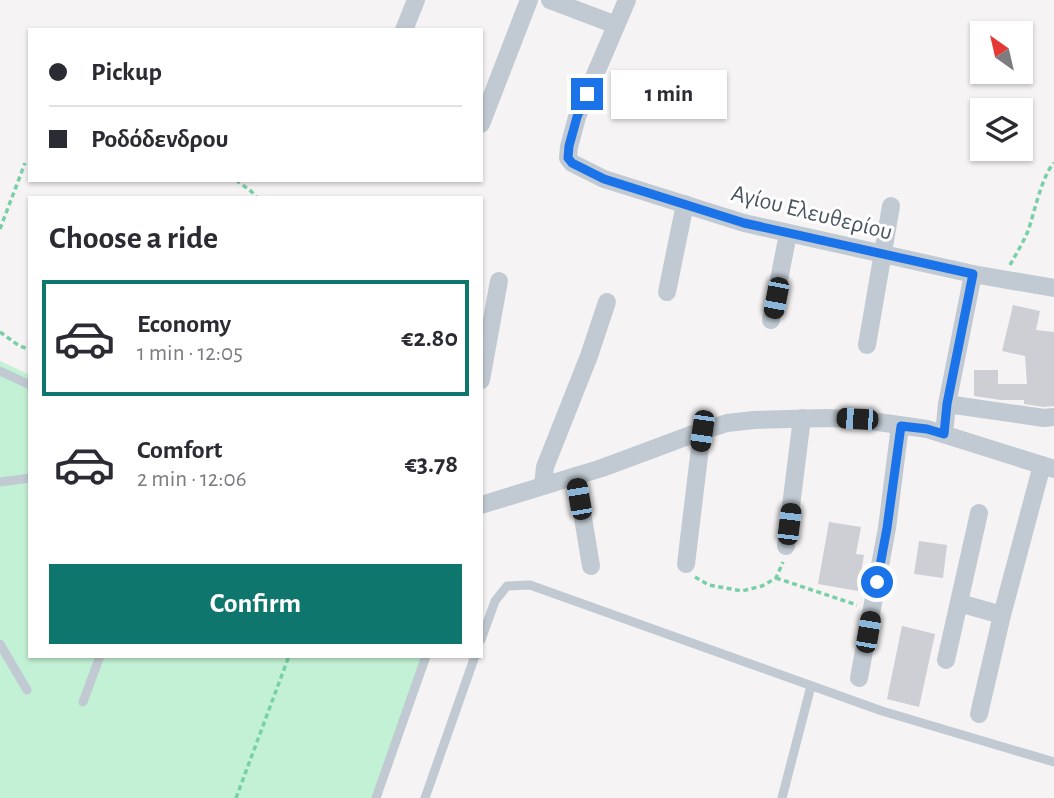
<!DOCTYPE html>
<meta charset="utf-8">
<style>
:root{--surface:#fff;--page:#f7f7f7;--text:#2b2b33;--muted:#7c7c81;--line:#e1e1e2;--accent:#0f766e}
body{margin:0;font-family:"Alegreya Sans",sans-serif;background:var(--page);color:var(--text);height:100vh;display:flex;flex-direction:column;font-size:26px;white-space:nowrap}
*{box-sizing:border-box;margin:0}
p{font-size:23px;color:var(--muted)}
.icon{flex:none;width:38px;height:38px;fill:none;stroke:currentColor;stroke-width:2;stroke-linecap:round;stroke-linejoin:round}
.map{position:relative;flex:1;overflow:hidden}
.drawer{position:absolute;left:28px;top:196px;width:455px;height:462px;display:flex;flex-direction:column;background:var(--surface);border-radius:0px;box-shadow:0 2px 5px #0004}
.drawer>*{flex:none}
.guide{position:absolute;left:28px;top:28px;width:455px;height:154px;border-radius:0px;box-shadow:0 2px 5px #0004;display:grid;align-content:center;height:154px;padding:0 21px;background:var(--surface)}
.needle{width:46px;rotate:326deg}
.controls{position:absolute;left:970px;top:21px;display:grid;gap:14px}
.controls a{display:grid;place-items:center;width:63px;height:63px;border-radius:0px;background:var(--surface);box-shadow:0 2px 5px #0004;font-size:35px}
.end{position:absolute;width:32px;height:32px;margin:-16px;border:9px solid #1a73e8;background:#fff;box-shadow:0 0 0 4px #fff}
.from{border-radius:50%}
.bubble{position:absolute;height:49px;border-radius:0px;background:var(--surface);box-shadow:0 2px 5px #0004;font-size:23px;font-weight:600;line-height:49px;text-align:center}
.car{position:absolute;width:21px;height:42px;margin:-21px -10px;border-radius:9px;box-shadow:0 0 5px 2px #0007;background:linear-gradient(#222 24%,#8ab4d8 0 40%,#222 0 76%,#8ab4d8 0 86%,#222 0)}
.guide b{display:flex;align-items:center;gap:24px;height:66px;font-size:26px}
.guide b+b{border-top:2px solid var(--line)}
.guide i{width:18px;height:18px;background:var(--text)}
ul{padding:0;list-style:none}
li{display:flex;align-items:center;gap:21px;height:116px;margin:0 14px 10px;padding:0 7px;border:4px solid transparent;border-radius:0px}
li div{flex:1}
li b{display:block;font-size:26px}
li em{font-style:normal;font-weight:600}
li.on{border-color:var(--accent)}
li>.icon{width:63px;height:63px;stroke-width:1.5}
h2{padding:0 21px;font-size:32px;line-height:84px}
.action{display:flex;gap:14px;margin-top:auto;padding:14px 21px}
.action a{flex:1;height:80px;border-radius:0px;background:var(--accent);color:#fff;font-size:28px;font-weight:600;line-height:80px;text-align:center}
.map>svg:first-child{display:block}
</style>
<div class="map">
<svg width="1054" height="798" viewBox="0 0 1054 798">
<rect width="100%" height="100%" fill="#f5f3f3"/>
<path fill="#c3f1d5" d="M0,361L30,375V656H431L379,798H0Z"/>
<g fill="#cdcfd5">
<path d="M1013,305L1040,311L1036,330L1054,332V406L1044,407L1024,404V400H1001L974,396V370H998V384H1027L1025,356L1002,351Z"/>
<path d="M829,522L861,527L856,554L864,555L858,591L818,584Z"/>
<path d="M919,541L947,545L943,578L914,574Z"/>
<path d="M902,626L935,634L919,707L887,699Z"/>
</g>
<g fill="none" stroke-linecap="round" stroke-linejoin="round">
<g stroke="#7ad0a6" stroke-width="3.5" stroke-dasharray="5 3.5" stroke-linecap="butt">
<path d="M236,180L252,192L257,198"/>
<path d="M0,229L25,163"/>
<path d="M1010,265C1016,254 1023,243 1028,231C1034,214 1042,175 1054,163"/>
<path d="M0,332L18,345L30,350"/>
<path d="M695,577L709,585L742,591L762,586L776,578L783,562"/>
<path d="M776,578L857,605"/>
<path d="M236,798L289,656"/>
</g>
<g stroke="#c1cad2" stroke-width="9">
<path d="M0,371L30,385"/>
<path d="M0,482L30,478"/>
<path d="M481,640L495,601L507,586L530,585L882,711L1054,762"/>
<path d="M0,644L27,690"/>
<path d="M83,702L100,656"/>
<path d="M376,798L426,656"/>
<path d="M425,798L475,656"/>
<path d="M782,798L811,686"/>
</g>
<g stroke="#c1cad2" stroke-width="18">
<path d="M550,0L616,25"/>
<path d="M627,0L577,117L569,147L568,158L572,163L604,179L744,223L973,274L1054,288"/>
<path d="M404,30L416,0"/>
<path d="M481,124L529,0"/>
<path d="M667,292L685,204"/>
<path d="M771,320L788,234"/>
<path d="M867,345L891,206"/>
<path d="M481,380L499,281"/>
<path d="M947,404L1044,418L1054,417"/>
<path d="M944,434L947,404L973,274"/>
<path d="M576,476L591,566"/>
<path d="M543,485L545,467L589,356L607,302"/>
<path d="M481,505L602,468L696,433L727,423L754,420L825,418L857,419L927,429L1054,469"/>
<path d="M786,546L802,418"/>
<path d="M686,564L702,431"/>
<path d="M959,603L1002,615"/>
<path d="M946,660L979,513"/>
<path d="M859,678L887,528L900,426"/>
<path d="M979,714L1002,615L1042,465"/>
</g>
</g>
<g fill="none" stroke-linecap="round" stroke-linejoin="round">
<path stroke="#1a73e8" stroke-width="9" d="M587,94L577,117L569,146L568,158L572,163L604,179L744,223L973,274L947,404L944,434L927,429L901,426L887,528L877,582"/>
</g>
<g text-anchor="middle" stroke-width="6" stroke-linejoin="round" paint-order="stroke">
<g font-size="24" fill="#4a5661" stroke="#fff">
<text transform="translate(812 212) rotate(14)" y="8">Αγίου Ελευθερίου</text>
</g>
</g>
</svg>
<div class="controls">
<a><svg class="needle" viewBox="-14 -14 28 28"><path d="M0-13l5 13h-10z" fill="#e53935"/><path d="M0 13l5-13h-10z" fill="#7c7c81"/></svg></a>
<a><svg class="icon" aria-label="layers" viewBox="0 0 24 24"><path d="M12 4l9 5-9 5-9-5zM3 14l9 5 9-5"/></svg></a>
</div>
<i class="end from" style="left:877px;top:582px"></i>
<i class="end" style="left:587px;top:94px"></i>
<div class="bubble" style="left:611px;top:70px;width:116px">1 min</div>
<i class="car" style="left:776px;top:298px;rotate:191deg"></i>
<i class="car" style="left:857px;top:419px;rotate:273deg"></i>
<i class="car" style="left:702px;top:431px;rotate:188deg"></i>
<i class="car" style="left:579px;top:499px;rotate:350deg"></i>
<i class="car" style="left:789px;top:524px;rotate:7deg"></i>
<i class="car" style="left:868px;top:632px;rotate:10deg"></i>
<div class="guide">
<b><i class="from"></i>Pickup</b>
<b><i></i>Ροδόδενδρου</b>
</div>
<section class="drawer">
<h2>Choose a ride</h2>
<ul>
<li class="on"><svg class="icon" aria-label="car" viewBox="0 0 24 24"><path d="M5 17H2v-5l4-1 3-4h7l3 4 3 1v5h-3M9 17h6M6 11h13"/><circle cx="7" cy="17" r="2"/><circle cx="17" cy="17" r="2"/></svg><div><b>Economy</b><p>1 min · 12:05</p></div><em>€2.80</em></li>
<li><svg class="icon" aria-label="car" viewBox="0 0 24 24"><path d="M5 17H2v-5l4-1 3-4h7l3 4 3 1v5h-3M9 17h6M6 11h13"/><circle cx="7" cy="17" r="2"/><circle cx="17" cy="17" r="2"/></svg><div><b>Comfort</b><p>2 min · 12:06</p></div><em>€3.78</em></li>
</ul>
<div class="action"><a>Confirm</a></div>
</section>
</div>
